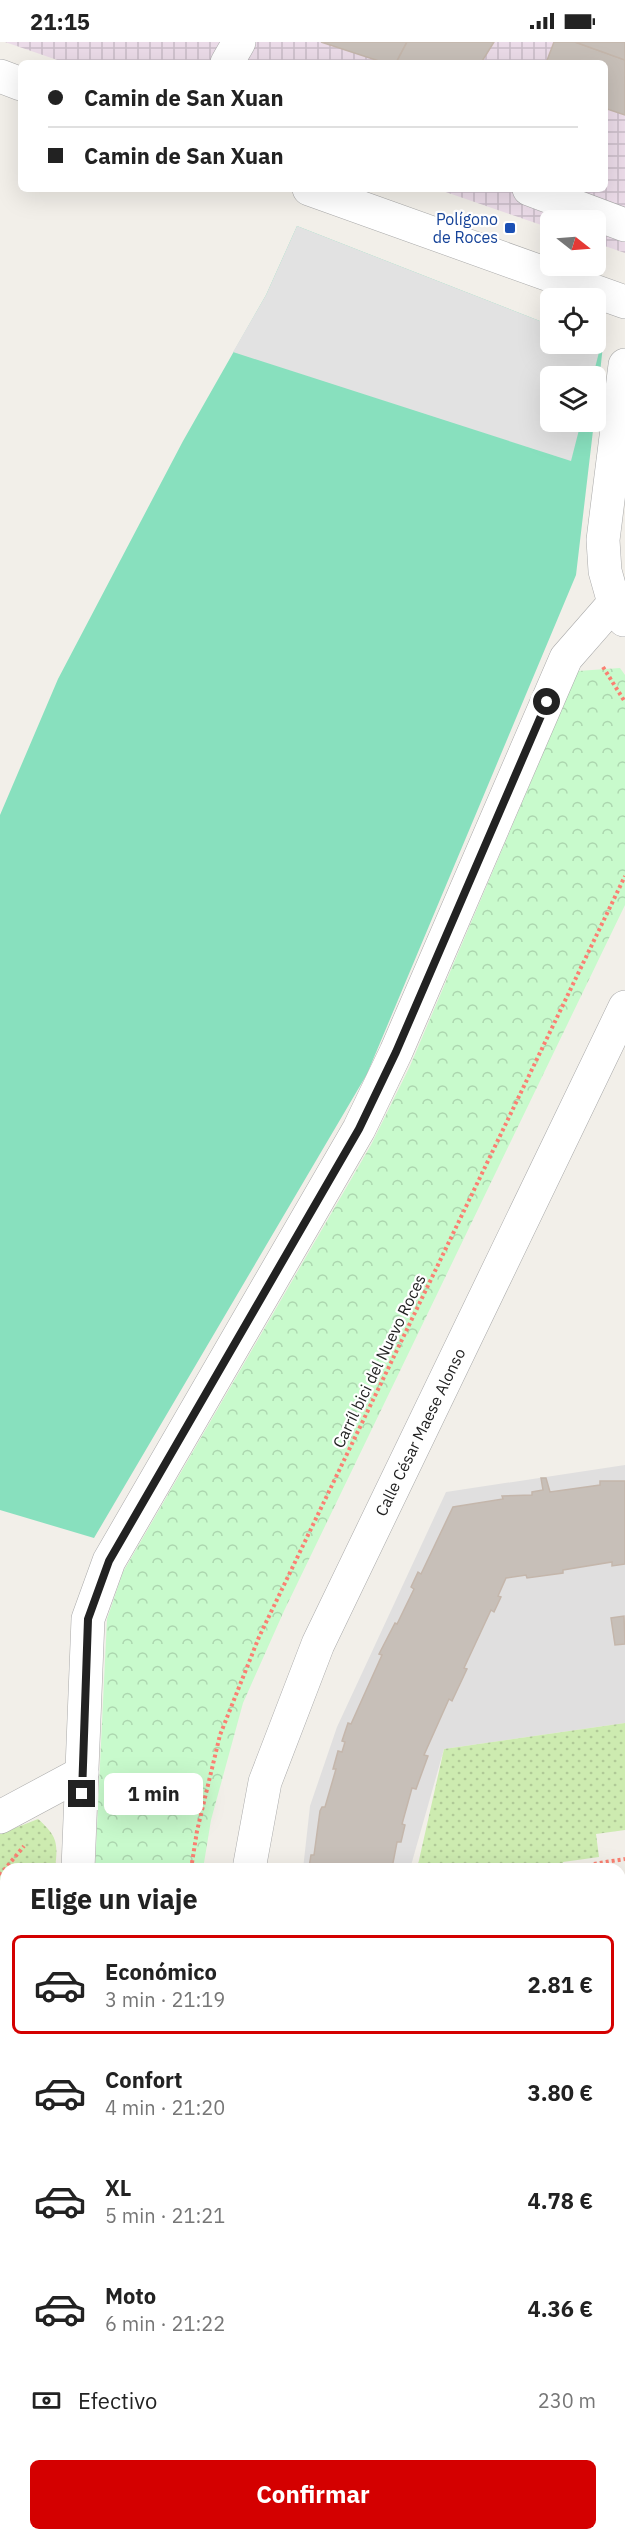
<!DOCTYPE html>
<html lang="es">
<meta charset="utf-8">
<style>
:root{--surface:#fff;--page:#f2f2f2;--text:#222;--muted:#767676;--line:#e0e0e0;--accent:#d40000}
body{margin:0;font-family:"IBM Plex Sans",sans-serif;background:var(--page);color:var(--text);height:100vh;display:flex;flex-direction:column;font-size:22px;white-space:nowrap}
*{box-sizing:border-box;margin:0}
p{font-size:20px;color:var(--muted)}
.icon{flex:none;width:33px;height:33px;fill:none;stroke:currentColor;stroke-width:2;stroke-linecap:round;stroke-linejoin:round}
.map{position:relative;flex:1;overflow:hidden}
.side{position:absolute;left:0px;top:1821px;width:626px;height:678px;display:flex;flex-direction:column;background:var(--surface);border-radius:18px 18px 0 0;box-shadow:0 6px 24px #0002}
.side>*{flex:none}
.guide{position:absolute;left:18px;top:18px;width:590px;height:132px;border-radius:9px;box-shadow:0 6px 24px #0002;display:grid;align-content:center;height:132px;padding:0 30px;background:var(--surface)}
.needle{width:39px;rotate:107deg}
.fabs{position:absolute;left:540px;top:168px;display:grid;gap:12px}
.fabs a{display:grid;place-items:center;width:66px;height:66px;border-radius:9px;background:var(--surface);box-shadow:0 6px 24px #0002;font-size:30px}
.end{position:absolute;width:27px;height:27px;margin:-14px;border:8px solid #222;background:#fff;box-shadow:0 0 0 3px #fff}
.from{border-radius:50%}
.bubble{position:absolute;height:42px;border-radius:9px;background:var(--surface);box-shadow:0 6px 24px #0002;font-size:20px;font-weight:700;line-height:42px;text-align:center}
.guide b{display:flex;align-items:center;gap:21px;height:57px;font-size:22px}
.guide b+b{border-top:2px solid var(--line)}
.guide i{width:15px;height:15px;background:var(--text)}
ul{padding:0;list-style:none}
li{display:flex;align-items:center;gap:18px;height:99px;margin:0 12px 9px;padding:0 18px;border:3px solid transparent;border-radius:9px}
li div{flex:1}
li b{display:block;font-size:22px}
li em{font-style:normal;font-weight:700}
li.selected{border-color:var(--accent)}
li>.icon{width:54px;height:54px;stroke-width:1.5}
h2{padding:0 30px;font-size:27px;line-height:72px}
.pay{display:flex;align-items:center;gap:15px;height:66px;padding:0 30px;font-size:22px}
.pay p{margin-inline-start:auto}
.primary-button{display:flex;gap:12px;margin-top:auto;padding:12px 30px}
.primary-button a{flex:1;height:69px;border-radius:9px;background:var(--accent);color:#fff;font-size:24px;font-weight:700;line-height:69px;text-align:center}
.status{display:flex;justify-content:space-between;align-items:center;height:42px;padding:0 30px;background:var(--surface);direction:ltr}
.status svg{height:16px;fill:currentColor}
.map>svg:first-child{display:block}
</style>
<div class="status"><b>21:15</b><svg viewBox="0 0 49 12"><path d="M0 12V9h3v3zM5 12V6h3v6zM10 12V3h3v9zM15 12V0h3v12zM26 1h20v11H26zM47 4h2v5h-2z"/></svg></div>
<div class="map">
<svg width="625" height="2499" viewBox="0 0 625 2499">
<defs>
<pattern id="industrial-grid" width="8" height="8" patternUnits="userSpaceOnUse" patternTransform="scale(1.5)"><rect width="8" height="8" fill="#ebdbe8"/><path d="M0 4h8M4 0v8" fill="none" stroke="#c9bcc7"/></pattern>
<pattern id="construction-furrows" width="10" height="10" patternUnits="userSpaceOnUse" patternTransform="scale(1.5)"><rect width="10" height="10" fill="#c7c7b4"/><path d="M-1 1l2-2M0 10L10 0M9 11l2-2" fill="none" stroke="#abab9a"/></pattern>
<pattern id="grass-dots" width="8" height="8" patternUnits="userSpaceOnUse" patternTransform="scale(1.5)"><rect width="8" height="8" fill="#cdebb0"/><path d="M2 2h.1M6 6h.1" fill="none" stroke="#b0c997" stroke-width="1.8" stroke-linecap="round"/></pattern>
<pattern id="park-crowns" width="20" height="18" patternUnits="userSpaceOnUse" patternTransform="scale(1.5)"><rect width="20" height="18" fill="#c8facc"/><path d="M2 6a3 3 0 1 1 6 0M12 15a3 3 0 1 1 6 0" fill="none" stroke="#acd6af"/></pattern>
</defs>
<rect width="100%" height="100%" fill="#f2efe9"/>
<path fill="#e0dfdf" d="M625,1423V1681L444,1707L410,1827H303L310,1764L337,1685L446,1450Z"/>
<path fill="url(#industrial-grid)" d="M5,0H625V211L596,201V178H550V186L437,147H604V21H66Z"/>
<path fill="url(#construction-furrows)" d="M620,2172L625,2211V2271L620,2272Z"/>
<g fill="url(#grass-dots)">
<path d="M625,1681V1788L596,1792L599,1815L563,1820L564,1827H417L444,1707Z"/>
<path d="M38,1777C58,1795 58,1801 55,1827H6V2493H99L90,2499H0V1792Z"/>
<path d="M625,1987V2162L620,2163V1988Z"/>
<path d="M625,2471V2499H413L458,2493H620V2472Z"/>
</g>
<g fill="url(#park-crowns)">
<path d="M620,626L625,633V863L284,1569L243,1661L211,1778L203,1827H95L107,1577L123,1530L371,1103L410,1024L578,629Z"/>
<path d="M148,2493H262L261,2499H145Z"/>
</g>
<path fill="#88e0be" d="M297,184L550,283V302L596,300L603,303L596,368V334H550V380H594L576,533L367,1032L94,1496L0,1468V773L58,637L183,399L266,253Z"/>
<path fill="#e2e2e2" d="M297,184L550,283V302H601L593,334H550V380H581L571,419L233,310L266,253Z"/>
<g fill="#c7bfb8" stroke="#c4b6ab" stroke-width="1.5">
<path d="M321,0H407L396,21H385Z"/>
<path d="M407,0H494L481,21H396Z"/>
<path d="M554,0H575L625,18V73L604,66V21H546Z"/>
<path d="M575,0H625V18Z"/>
<path d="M541,1436H546L550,1450L600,1443V1439H625V1522L612,1524V1520L563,1528V1531L527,1536L526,1533L506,1536L498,1554L501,1555L494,1570L491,1568L464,1626L467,1627L452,1659L449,1657L424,1713L428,1714L416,1747L412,1746L402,1782L405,1783L401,1800H397L392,1826L395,1827L309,1825L311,1813H314L320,1769L322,1765H325L336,1727H333L338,1709L342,1710L345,1700L342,1699L348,1681L351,1682L382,1613L379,1612L395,1581L397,1582L414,1547L411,1545L418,1530L421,1532L453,1465L503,1457L502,1454L532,1453V1450L543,1448Z"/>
<path d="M624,1574L625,1602L615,1603L611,1576Z"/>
<path d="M625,1898V1975L620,1976V1899Z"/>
<path d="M625,2376V2456L620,2457V2377Z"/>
</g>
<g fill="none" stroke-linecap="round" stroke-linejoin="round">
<defs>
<g id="minor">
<path d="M227,21L239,0"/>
<path d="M0,34L21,42"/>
<path d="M309,147L625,260"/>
<path d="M529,147L625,183"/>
<path d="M624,578L614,561L605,529L603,498L625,323"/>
<path d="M0,1775L82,1731"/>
<path d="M78,1827L88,1577L109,1519L359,1087L396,1010L566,616L614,561"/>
<path d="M249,1827L265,1740L318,1602L625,965"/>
<path d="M620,2322H625"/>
<path d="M311,2493L312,2499"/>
<path d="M123,2499L125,2493"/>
</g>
</defs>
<use href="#minor" stroke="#a9a9a9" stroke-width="34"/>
<g stroke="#fa8072" stroke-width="4" stroke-dasharray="3 3" stroke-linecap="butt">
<path d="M603,625L625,660"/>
<path d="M191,1827L197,1789L220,1693L259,1595L625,834"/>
<path d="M594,1827L593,1822L625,1817"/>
<path d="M0,1833L24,1804"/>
<path d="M620,1888L625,1887"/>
<path d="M620,2015L625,2055"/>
<path d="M620,2152L625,2151"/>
<path d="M198,2493L199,2499"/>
</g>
<use href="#minor" stroke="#fff" stroke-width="33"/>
</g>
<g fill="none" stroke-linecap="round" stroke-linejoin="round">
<path stroke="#222" stroke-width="8" d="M82,1752L88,1577L109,1519L359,1087L396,1010L547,660"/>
</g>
<rect fill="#1a4fb4" stroke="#fff" stroke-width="2" x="504" y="180" width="12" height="12" rx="3"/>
<g text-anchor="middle" stroke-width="4.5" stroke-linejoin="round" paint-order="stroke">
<g font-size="16" fill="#164399" stroke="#fff" text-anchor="end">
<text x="498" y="183">Polígono<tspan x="498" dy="18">de Roces</tspan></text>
</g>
<g font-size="16" fill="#222" stroke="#fff">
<text transform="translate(379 1319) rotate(-64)" y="6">Carríl bici del Nuevo Roces</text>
<text transform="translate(420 1390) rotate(-64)" y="6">Calle César Maese Alonso</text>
</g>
</g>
</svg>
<div class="fabs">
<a><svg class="needle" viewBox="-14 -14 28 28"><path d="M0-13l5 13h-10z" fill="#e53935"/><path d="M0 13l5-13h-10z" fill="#767676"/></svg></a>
<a><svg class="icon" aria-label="locate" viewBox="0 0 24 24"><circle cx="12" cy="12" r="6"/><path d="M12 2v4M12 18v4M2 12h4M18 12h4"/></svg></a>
<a><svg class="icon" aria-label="layers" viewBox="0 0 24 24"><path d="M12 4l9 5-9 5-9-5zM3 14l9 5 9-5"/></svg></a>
</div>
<i class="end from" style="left:547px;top:660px"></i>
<i class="end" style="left:82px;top:1752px"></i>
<div class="bubble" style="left:104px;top:1731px;width:99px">1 min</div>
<div class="guide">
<b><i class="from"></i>Camin de San Xuan</b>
<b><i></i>Camin de San Xuan</b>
</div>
<section class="side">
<h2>Elige un viaje</h2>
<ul>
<li class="selected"><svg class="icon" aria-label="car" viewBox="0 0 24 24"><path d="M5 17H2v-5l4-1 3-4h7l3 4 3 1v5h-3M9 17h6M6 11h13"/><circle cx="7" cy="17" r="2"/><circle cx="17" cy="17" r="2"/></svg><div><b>Económico</b><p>3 min · 21:19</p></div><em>2.81 €</em></li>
<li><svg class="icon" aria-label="car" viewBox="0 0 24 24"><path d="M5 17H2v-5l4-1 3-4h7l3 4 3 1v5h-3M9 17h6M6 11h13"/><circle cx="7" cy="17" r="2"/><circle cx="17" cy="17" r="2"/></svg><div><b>Confort</b><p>4 min · 21:20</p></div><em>3.80 €</em></li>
<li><svg class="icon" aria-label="car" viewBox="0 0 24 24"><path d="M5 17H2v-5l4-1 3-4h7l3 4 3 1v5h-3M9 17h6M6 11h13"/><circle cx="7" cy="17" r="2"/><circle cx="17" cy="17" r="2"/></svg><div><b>XL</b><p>5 min · 21:21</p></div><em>4.78 €</em></li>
<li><svg class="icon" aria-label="car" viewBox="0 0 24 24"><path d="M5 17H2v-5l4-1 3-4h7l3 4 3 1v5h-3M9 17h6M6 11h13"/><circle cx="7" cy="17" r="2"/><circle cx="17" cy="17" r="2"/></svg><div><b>Moto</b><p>6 min · 21:22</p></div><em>4.36 €</em></li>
</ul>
<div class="pay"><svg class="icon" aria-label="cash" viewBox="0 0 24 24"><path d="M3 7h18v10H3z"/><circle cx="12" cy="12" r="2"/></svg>Efectivo<p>230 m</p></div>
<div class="primary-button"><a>Confirmar</a></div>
</section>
</div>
